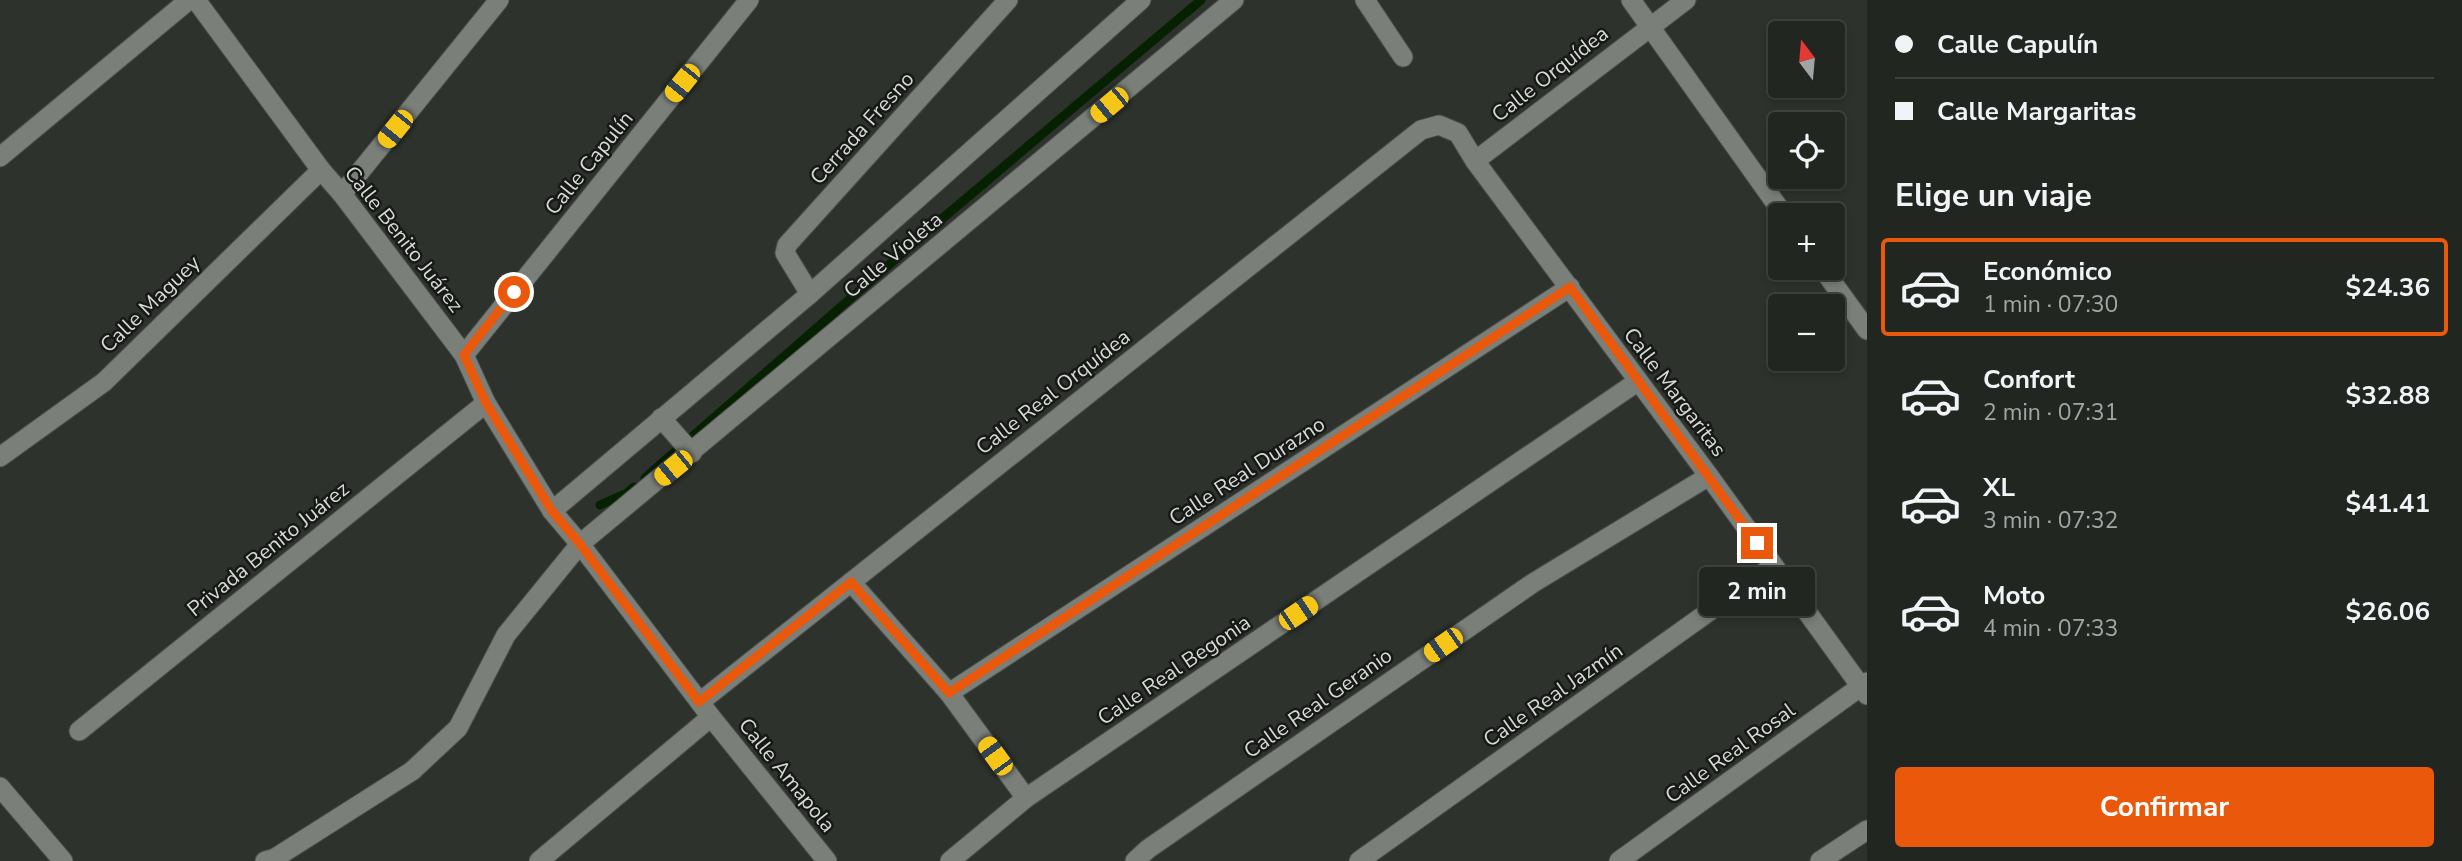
<!DOCTYPE html>
<html lang="es">
<meta charset="utf-8">
<style>
:root{--surface:#222621;--page:#2e322e;--text:#f1f3f6;--muted:#a2a5a5;--line:#3f433f;--accent:#ea580c}
body{margin:0;font-family:"Nunito Sans",sans-serif;background:var(--page);color:var(--text);height:100vh;display:flex;flex-direction:column;font-size:26px;white-space:nowrap}
*{box-sizing:border-box;margin:0}
p{font-size:23px;color:var(--muted)}
.icon{flex:none;width:38px;height:38px;fill:none;stroke:currentColor;stroke-width:2;stroke-linecap:round;stroke-linejoin:round}
.map{position:relative;flex:1;overflow:hidden}
.details{display:flex;flex-direction:column;background:var(--surface);width:595px}
.details>*{flex:none}
.banner{display:grid;align-content:center;height:154px;padding:0 28px;background:var(--surface)}
.needle{width:46px;rotate:344deg}
.buttons{position:absolute;left:1768px;top:21px;display:grid;gap:14px}
.buttons a{display:grid;place-items:center;width:77px;height:77px;border-radius:7px;background:var(--surface);box-shadow:0 4px 10px #0003,0 0 0 2px var(--line);font-size:35px}
.end{position:absolute;width:32px;height:32px;margin:-16px;border:9px solid #ea580c;background:#fff;box-shadow:0 0 0 4px #fff}
.from{border-radius:50%}
.bubble{position:absolute;height:49px;border-radius:7px;background:var(--surface);box-shadow:0 4px 10px #0003,0 0 0 2px var(--line);font-size:23px;font-weight:700;line-height:49px;text-align:center}
.car{position:absolute;width:21px;height:42px;margin:-21px -10px;border-radius:9px;box-shadow:0 0 5px 2px #0007;background:linear-gradient(#f5c518 24%,#345 0 40%,#f5c518 0 76%,#345 0 86%,#f5c518 0)}
.banner b{display:flex;align-items:center;gap:24px;height:66px;font-size:26px}
.banner b+b{border-top:2px solid var(--line)}
.banner i{width:18px;height:18px;background:var(--text)}
ul{padding:0;list-style:none}
li{display:flex;align-items:center;gap:21px;height:98px;margin:0 14px 10px;padding:0 14px;border:4px solid transparent;border-radius:7px}
li div{flex:1}
li b{display:block;font-size:26px}
li em{font-style:normal;font-weight:700}
li.on{border-color:var(--accent)}
li>.icon{width:63px;height:63px;stroke-width:1.5}
h2{padding:0 28px;font-size:32px;line-height:84px}
.button{display:flex;gap:14px;margin-top:auto;padding:14px 28px}
.button a{flex:1;height:80px;border-radius:7px;background:var(--accent);color:#fff;font-size:28px;font-weight:700;line-height:80px;text-align:center}
main{display:flex;flex:1;min-height:0}
.map>svg:first-child{display:block}
</style>
<main>
<div class="map">
<svg width="1867" height="861" viewBox="0 0 1867 861">
<rect width="100%" height="100%" fill="#2d322c"/>
<g fill="none" stroke-linecap="round" stroke-linejoin="round">
<g stroke="#052100" stroke-width="9">
<path d="M645,478L931,228L1201,0"/>
<path d="M600,505L627,493L634,487"/>
</g>
<defs>
<g id="minor">
<path d="M1365,0L1403,57"/>
<path d="M1631,0L1784,215"/>
<path d="M0,157L189,0"/>
<path d="M1475,161L1686,0"/>
<path d="M342,194L499,0"/>
<path d="M1822,268L1867,330"/>
<path d="M810,294L785,253L787,245L1008,0"/>
<path d="M464,355L749,0"/>
<path d="M661,418L692,453"/>
<path d="M0,457L104,382L321,170"/>
<path d="M552,511L810,294L1141,0"/>
<path d="M851,582L949,693L1026,798"/>
<path d="M949,693L1570,287"/>
<path d="M700,702L1421,130L1439,125L1458,133L1475,161L1709,476L1867,695"/>
<path d="M79,731L486,403"/>
<path d="M0,787L63,861"/>
<path d="M265,861L275,858L412,771L458,728L506,635L580,544L1234,0"/>
<path d="M539,861L711,717"/>
<path d="M950,861L1026,798L1637,382"/>
<path d="M1135,861L1148,849L1533,583L1709,476"/>
<path d="M1359,861L1773,566"/>
<path d="M1619,861L1867,682"/>
<path d="M1820,861L1867,830"/>
</g>
<path id="tertiary" d="M196,0L321,170L342,194L464,355L486,403L552,511L580,544L711,717L827,861"/>
</defs>
<use href="#minor" stroke="#4c504b" stroke-width="21"/>
<use href="#tertiary" stroke="#4c504b" stroke-width="21"/>
<use href="#minor" stroke="#7a7f79" stroke-width="19"/>
<use href="#tertiary" stroke="#7a7f79" stroke-width="19"/>
</g>
<g fill="none" stroke-linecap="round" stroke-linejoin="round">
<path stroke="#ea580c" stroke-width="9" d="M514,292L464,355L486,403L552,511L580,544L699,702L851,582L949,693L1570,287L1757,543"/>
</g>
<g text-anchor="middle" stroke-width="5" stroke-linejoin="round" paint-order="stroke">
<g font-size="21" fill="#d7dad6" stroke="#171916">
<text transform="translate(1550 74) rotate(-38)" y="7">Calle Orquídea</text>
<text transform="translate(862 128) rotate(-48)" y="7">Cerrada Fresno</text>
<text transform="translate(589 163) rotate(-51)" y="7">Calle Capulín</text>
<text transform="translate(404 239) rotate(52)" y="7">Calle Benito Juárez</text>
<text transform="translate(893 255) rotate(-40)" y="7">Calle Violeta</text>
<text transform="translate(150 304) rotate(-44)" y="7">Calle Maguey</text>
<text transform="translate(1053 392) rotate(-38)" y="7">Calle Real Orquídea</text>
<text transform="translate(1675 392) rotate(53)" y="7">Calle Margaritas</text>
<text transform="translate(1247 471) rotate(-33)" y="7">Calle Real Durazno</text>
<text transform="translate(268 549) rotate(-39)" y="7">Privada Benito Juárez</text>
<text transform="translate(1174 670) rotate(-34)" y="7">Calle Real Begonia</text>
<text transform="translate(1553 695) rotate(-35)" y="7">Calle Real Jazmín</text>
<text transform="translate(1318 703) rotate(-35)" y="7">Calle Real Geranio</text>
<text transform="translate(1730 753) rotate(-36)" y="7">Calle Real Rosal</text>
<text transform="translate(787 775) rotate(51)" y="7">Calle Amapola</text>
</g>
</g>
</svg>
<div class="buttons">
<a><svg class="needle" viewBox="-14 -14 28 28"><path d="M0-13l5 13h-10z" fill="#e53935"/><path d="M0 13l5-13h-10z" fill="#a2a5a5"/></svg></a>
<a><svg class="icon" aria-label="locate" viewBox="0 0 24 24"><circle cx="12" cy="12" r="6"/><path d="M12 2v4M12 18v4M2 12h4M18 12h4"/></svg></a>
<a>+</a>
<a>−</a>
</div>
<i class="end from" style="left:514px;top:292px"></i>
<i class="end" style="left:1757px;top:543px"></i>
<div class="bubble" style="left:1699px;top:567px;width:116px">2 min</div>
<i class="car" style="left:682px;top:83px;rotate:219deg"></i>
<i class="car" style="left:1109px;top:105px;rotate:230deg"></i>
<i class="car" style="left:395px;top:129px;rotate:219deg"></i>
<i class="car" style="left:673px;top:468px;rotate:231deg"></i>
<i class="car" style="left:1298px;top:613px;rotate:56deg"></i>
<i class="car" style="left:1443px;top:645px;rotate:235deg"></i>
<i class="car" style="left:995px;top:756px;rotate:324deg"></i>
</div>
<section class="details">
<div class="banner">
<b><i class="from"></i>Calle Capulín</b>
<b><i></i>Calle Margaritas</b>
</div>
<h2>Elige un viaje</h2>
<ul>
<li class="on"><svg class="icon" aria-label="car" viewBox="0 0 24 24"><path d="M5 17H2v-5l4-1 3-4h7l3 4 3 1v5h-3M9 17h6M6 11h13"/><circle cx="7" cy="17" r="2"/><circle cx="17" cy="17" r="2"/></svg><div><b>Económico</b><p>1 min · 07:30</p></div><em>$24.36</em></li>
<li><svg class="icon" aria-label="car" viewBox="0 0 24 24"><path d="M5 17H2v-5l4-1 3-4h7l3 4 3 1v5h-3M9 17h6M6 11h13"/><circle cx="7" cy="17" r="2"/><circle cx="17" cy="17" r="2"/></svg><div><b>Confort</b><p>2 min · 07:31</p></div><em>$32.88</em></li>
<li><svg class="icon" aria-label="car" viewBox="0 0 24 24"><path d="M5 17H2v-5l4-1 3-4h7l3 4 3 1v5h-3M9 17h6M6 11h13"/><circle cx="7" cy="17" r="2"/><circle cx="17" cy="17" r="2"/></svg><div><b>XL</b><p>3 min · 07:32</p></div><em>$41.41</em></li>
<li><svg class="icon" aria-label="car" viewBox="0 0 24 24"><path d="M5 17H2v-5l4-1 3-4h7l3 4 3 1v5h-3M9 17h6M6 11h13"/><circle cx="7" cy="17" r="2"/><circle cx="17" cy="17" r="2"/></svg><div><b>Moto</b><p>4 min · 07:33</p></div><em>$26.06</em></li>
</ul>
<div class="button"><a>Confirmar</a></div>
</section>
</main>
